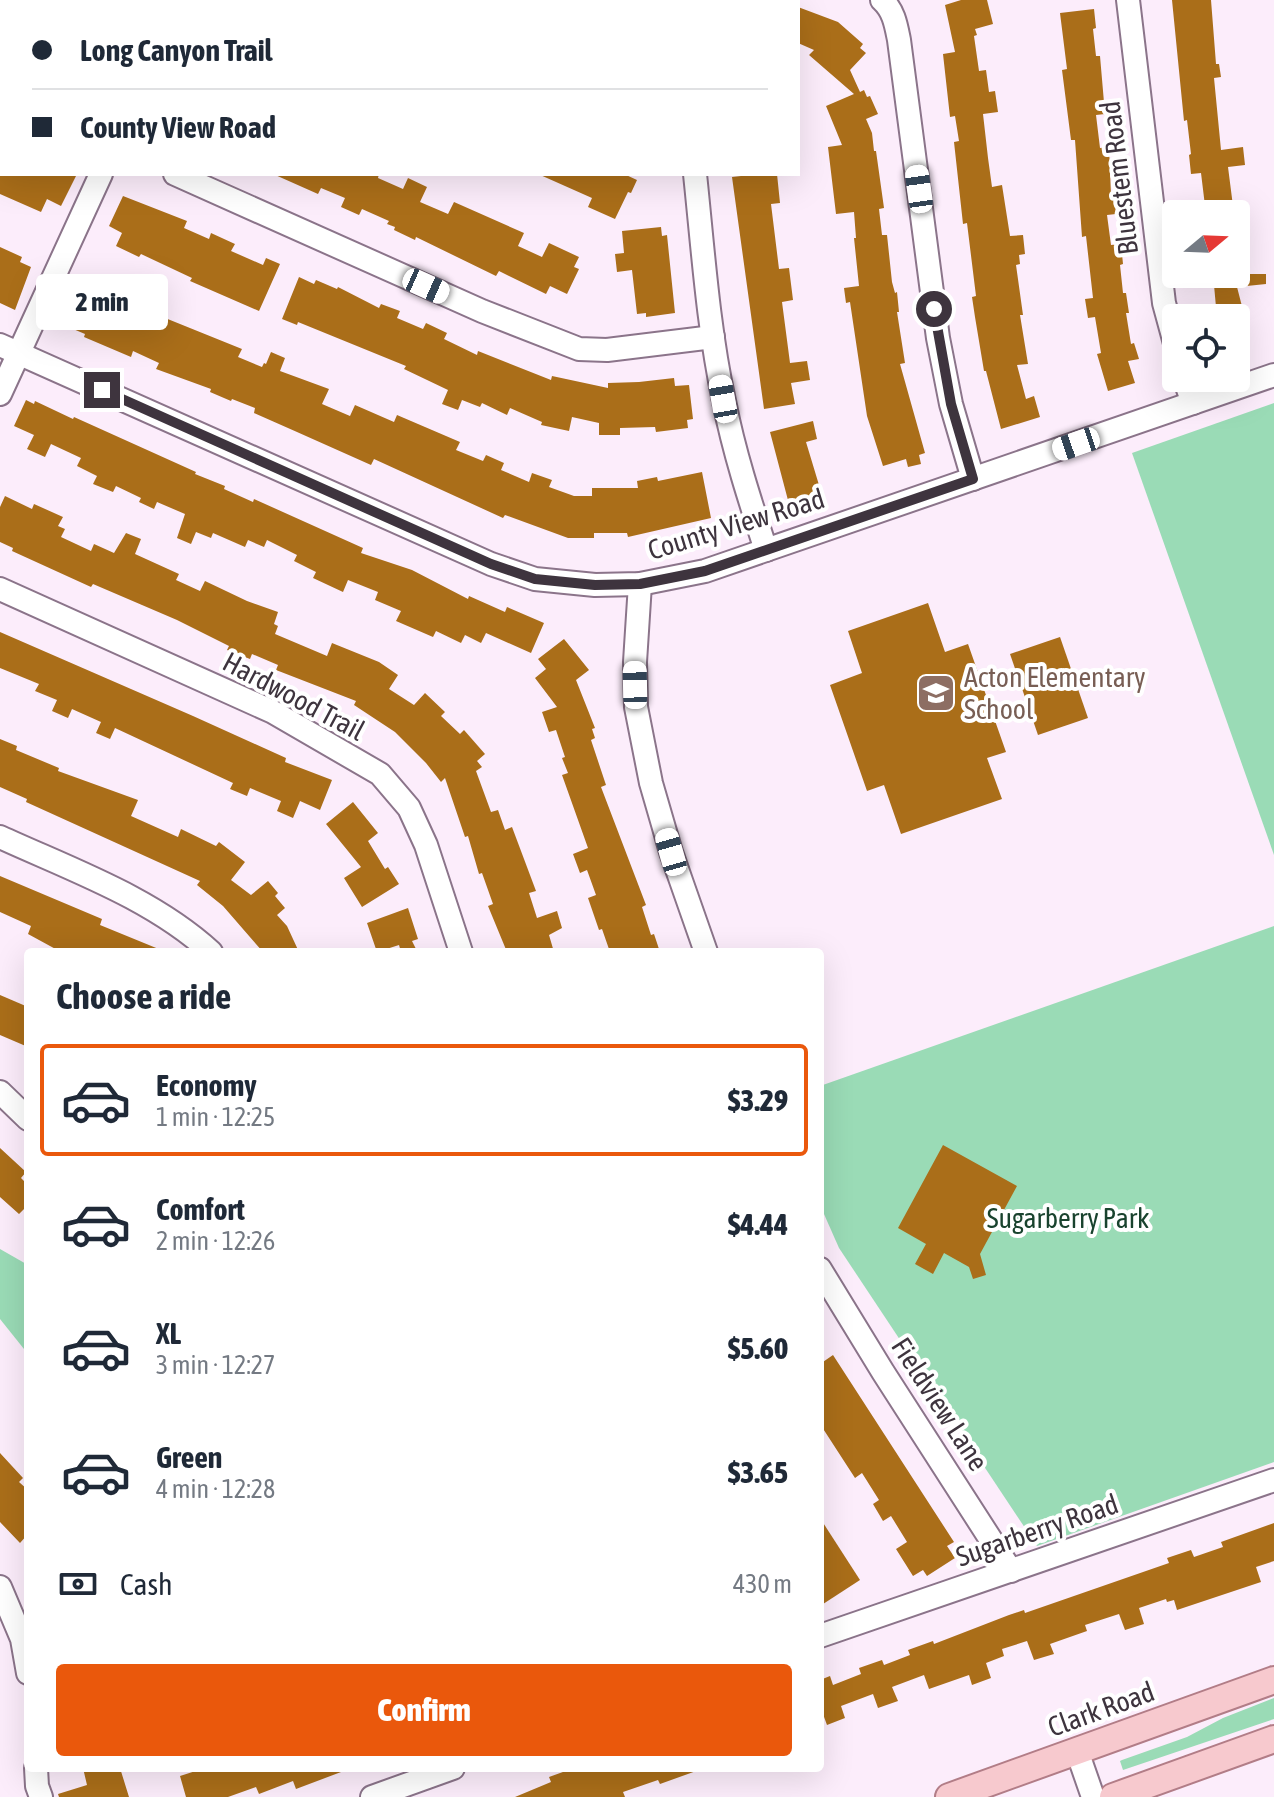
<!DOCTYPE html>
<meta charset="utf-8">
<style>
:root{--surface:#fff;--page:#f2f2f3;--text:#1f2937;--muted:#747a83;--line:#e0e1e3;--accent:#ea580c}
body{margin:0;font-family:"Asap Condensed",sans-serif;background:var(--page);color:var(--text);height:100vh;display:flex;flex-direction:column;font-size:30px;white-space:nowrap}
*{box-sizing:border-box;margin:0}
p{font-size:26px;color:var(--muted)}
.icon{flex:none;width:44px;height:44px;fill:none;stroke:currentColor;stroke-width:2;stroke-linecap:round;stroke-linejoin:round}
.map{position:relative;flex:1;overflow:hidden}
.panel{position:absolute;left:24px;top:948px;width:800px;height:824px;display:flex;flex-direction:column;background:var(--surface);border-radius:8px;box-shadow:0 8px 32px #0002}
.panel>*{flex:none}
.top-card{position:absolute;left:0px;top:0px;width:800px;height:176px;box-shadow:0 8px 32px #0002;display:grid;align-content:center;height:176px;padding:0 32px;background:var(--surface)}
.needle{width:52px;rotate:71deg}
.buttons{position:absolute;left:1162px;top:200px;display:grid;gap:16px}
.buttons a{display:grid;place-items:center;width:88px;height:88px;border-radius:8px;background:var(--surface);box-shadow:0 8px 32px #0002;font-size:40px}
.end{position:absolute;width:36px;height:36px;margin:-18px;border:10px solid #3e343e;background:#fff;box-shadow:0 0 0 4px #fff}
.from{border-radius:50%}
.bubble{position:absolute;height:56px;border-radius:8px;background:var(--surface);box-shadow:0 8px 32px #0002;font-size:26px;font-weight:800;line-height:56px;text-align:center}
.car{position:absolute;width:24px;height:48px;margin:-24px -12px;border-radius:10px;box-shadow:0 0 6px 2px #0007;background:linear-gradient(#fff 24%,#345 0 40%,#fff 0 76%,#345 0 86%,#fff 0)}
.top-card b{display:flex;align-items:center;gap:28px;height:76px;font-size:30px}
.top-card b+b{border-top:2px solid var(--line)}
.top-card i{width:20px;height:20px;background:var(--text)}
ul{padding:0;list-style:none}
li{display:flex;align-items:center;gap:24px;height:112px;margin:0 16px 12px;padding:0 16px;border:4px solid transparent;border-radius:8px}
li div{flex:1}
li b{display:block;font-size:30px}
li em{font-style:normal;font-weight:800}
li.selected{border-color:var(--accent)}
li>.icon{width:72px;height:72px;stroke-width:1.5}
h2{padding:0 32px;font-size:36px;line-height:96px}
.pay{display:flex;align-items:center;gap:20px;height:88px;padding:0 32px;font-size:30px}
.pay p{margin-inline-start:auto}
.cta{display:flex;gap:16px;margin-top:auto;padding:16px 32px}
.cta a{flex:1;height:92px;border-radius:8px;background:var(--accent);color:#fff;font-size:32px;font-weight:800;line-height:92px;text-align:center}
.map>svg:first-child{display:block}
</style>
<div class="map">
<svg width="1274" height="1797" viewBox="0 0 1274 1797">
<rect width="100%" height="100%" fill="#fcedfb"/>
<g fill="#9adbb6">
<path d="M1274,403V855L1132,453Z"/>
<path d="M1274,926V1462L1037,1546L839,1248L820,1205V1086Z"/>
<path d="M0,1249L28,1265V1354L0,1319Z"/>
<path d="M1274,1698V1719L1123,1770L1120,1761L1122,1760L1187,1737L1223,1718Z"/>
</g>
<g fill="#aa6e19">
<path d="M961,0H987L993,24L975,29L977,35L974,36L979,71L986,70L989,92L995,91L998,112L983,114L988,158L992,187L1002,185L1010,236L1023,235L1025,254L1019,255L1020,264L1016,265L1023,315H1020L1028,364L1017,365L1026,399L1034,396L1040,417L1001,429L986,371H984L975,317L972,297L976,296L967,223L963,224L954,142L959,141L955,116L950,117L943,54L955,52L945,5Z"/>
<path d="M1172,0H1211L1216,64H1219L1221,77L1214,78L1221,150L1243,147L1245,165L1228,167L1234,214H1206L1201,173L1191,174L1189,155L1191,154L1187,120L1184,121Z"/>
<path d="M798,7L838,22L863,44L860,48L866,53L850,70L860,92L864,90L867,97L870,96L878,114L866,119L872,133L874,151H876L884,208L879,209L882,235H887L892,282L895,293L897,292L899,312H897L905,363L900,364L925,453L919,455L921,464L908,467L906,459L883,466L867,416L850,302L846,303L844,288L859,286L854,238H856L854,212L836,214L828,147L842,145L826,106L854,94L809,55L814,50L798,43Z"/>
<path d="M1094,9L1096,28L1093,29L1096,56H1100L1105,114L1096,115L1100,148L1109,147L1111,195H1114L1116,214L1107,215L1111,245L1121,244L1123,264L1120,265L1123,293H1126L1129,313H1126L1131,344L1134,343L1139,359L1128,361L1135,383L1108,391L1097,354L1101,353L1095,317L1088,318L1085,299L1093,298L1086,236L1082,237L1075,140H1071L1062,70L1067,69L1060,13Z"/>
<path d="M0,174H77L61,206L47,199L41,212L0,194Z"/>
<path d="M273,174H379L378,178L403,189L408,178L427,187L420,202L448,214L454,202L524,233L518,246L542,257L549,243L579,257L574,267L579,269L567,294L550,286L546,294L499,271L496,276L416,237L415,240L394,230L395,227L387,224L389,221L362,209L359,215L341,207L345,198L321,188L318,194Z"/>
<path d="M538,174H624L637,180L631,193L628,192L615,219L588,207L592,198Z"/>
<path d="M759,174H777L780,203L771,204L779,269L789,268L793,300L782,302L790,363L807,361L810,380L791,383L795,404L764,409L732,177Z"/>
<path d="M123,196L187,221L184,228L209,239L211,233L235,244L231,251L263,265L266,258L280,264L259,311L190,281L192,278L141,254L139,257L116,246L122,233L109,226Z"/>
<path d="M661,227L662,236L667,235L675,313L646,317V313L637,314L632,270L617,272L615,254L624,253L622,231Z"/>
<path d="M0,247L22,257L20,262L31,267L15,310L0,303Z"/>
<path d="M1213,274H1266V284L1237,287L1245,318H1217Z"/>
<path d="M299,277L314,284L316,280L337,289L338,287L379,308L381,304L400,311L397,318L423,329L426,323L447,333L444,339L477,355L478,351L551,380L552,376L608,388V383L639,382L674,378L675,386L689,385L693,419L687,420L688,428L656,432L655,427L620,428V435H599V423L572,417L569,431L541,425L542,422L510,408L507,415L482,403L480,407L462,400L458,410L442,404L448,390L404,369L406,366L298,322L297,325L282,319Z"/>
<path d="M83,287L103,296L105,290L124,298L123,301L242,349L238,357L262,367L264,363L266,364L271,352L285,358L280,371L329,389L322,404L350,416L355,405L394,422L397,415L460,442L456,450L483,461L486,455L504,463L501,470L529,482L532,473L552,480L549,487L574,496H592V488H638L637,481L657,477L658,481L702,472L711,518L628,537L627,533H594V538H568L505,515L503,518L374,459L371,465L297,432L254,413L255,408L232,399L231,401L210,392L211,389L156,369L159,363L133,351L131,357L84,337L85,334L66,326Z"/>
<path d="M26,400L34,404L35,401L73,419L74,417L196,472L195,474L225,486L224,489L253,502L254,499L363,548L361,553L412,570L468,599L469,596L505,612L507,607L544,623L531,653L486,633L481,643L465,635L461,643L436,631L433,637L396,621L401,611L375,600L378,592L348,580L343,592L313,578L316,572L294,561L297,555L267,540L264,547L248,540L245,547L213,533L211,538L196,532L191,544L177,538L185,514L157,502L154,509L139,502L141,498L116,486L113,492L93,484L97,476L77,466L81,458L51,444L45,457L27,449L34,435L14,426Z"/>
<path d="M813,421L817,439L806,442L822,495L789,504L770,432Z"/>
<path d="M5,496L32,509L34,504L63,517L58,526L65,529L61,537L91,551L94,544L114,553L126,533L141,539L135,554L179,574L176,580L200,591L205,581L247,601L278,612L274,624L278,626L275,634L327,656L332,643L379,662L398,675L389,689L414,705L425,693L445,712L441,716L460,734L464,730L485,754L477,761L482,767L476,771L491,812L498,810L505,830L512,827L536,891L529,893L537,918L557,911L562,928L549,935L554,952H507L488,906L493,904L482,873L479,874L468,836L465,837L445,778L441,782L426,763L395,732L354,705L356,701L276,670L278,665L252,654L250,659L227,650L229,646L177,620L93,584L91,587L12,551L13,548L0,542V507Z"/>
<path d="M928,603L945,652L968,644L1006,752L987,758L1002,799L901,834L884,785L867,791L830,685L862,673L848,631Z"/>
<path d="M0,632L193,716L286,758L285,762L332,780L320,810L300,801L293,818L277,811L281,801L250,788L247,796L230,789L233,783L115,728L110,739L96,733L101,722L72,709L68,718L52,711L57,700L35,691L39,684L0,668Z"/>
<path d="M1060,637L1088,718L1038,735L1010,654Z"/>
<path d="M564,639L589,670L576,680L595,728L592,729L595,738L591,740L606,785L601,787L646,905L642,907L651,935L654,934L660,952H610L602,929L599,930L588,898L596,895L587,870L580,873L573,854L588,848L562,775L568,773L562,758L565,757L556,730L549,732L542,712L557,707L535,678L546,669L538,659Z"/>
<path d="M0,739L17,746L16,750L59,768L58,771L138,800L131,816L178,837L181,829L216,846L219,842L245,862L231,880L251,895L268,881L278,893L275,896L285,908L277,915L287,926L299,952H263L223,906L197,885L200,881L26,802L27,799L0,787Z"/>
<path d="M353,802L378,833L368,841L385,869L388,867L399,884L362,907L344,878L361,867L326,824Z"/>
<path d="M0,876L102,919L100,925L166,952H61L28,934L31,926L0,912Z"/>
<path d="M408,908L418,939L412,941L416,949L401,952L399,945L377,952L367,923Z"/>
<path d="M0,995L28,1007V1047L0,1035Z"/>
<path d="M943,1145L1017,1186L980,1254L986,1275L973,1279L969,1267L944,1253L933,1274L915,1264L926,1244L898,1228Z"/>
<path d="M0,1148L26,1172L21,1178L28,1185V1205L19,1214L0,1197Z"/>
<path d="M833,1355L954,1542L947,1546L955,1558L927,1576L923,1570L913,1576L896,1549L907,1542L891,1516L883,1521L873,1504L879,1500L862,1473L855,1478L820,1424V1364Z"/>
<path d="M0,1453L23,1478L19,1482L28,1490V1534L20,1543L0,1522Z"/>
<path d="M820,1518L860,1580L820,1606Z"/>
<path d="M1274,1523V1561L1256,1567L1261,1582L1177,1610L1174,1600L1167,1602L1166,1599L1139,1608L1144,1624L1125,1630L1119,1614L1085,1625L1087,1631L1050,1644L1054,1654L1034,1660L1027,1641L1002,1649L1004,1656L986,1663L991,1678L972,1685L969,1675L929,1689L924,1675L892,1687L898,1701L878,1708L873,1694L841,1706L845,1718L827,1725L820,1706V1680L830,1676L833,1685L861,1674L859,1668L882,1660L884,1665L910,1655L908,1650L933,1641L934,1644L1009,1615L1024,1610L1025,1613L1169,1563L1167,1558L1191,1550L1194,1557L1223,1547L1221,1542Z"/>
<path d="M83,1768H120L129,1797H59L58,1794L87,1785Z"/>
<path d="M205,1768H349V1769L296,1789L293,1781L259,1794L256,1787L228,1797H186L180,1776Z"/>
<path d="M574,1768H698L699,1770L660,1784L658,1780L623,1792L625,1797H515L551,1782L549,1777Z"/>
</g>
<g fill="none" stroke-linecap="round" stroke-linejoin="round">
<defs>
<g id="minor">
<path d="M341,0L345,2"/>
<path d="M882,0C894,11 896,25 899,40L938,338L951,404L973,479"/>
<path d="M1128,0L1164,303L1176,347"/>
<path d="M177,2L178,0"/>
<path d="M0,97H2"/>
<path d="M175,174L482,311L579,349L607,350L713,337"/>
<path d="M695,174C703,250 708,326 724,401C734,452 750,501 766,550"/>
<path d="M0,345L491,564L535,579L595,585L640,584L705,571L1274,375"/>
<path d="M1184,378L1193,403"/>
<path d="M0,394L101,174"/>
<path d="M640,584L635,662L636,707L651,783L671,852L706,952"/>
<path d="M0,589L273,712L380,774L409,808L426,845L461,952"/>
<path d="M0,837C72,870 152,898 211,952"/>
<path d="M0,1092L28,1119"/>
<path d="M820,1269L883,1372L1011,1571"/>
<path d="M0,1587L22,1639L28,1673"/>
<path d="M820,1636L1274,1480"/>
<path d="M1077,1751L1093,1797"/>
<path d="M36,1768L37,1786L41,1797"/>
<path d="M372,1797L453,1768"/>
</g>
<g id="major">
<path d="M949,1797L1274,1680"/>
<path d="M1113,1797L1274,1739"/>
</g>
</defs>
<use href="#minor" stroke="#8b748a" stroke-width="26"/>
<use href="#major" stroke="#b27d87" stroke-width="30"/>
<use href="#minor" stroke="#fff" stroke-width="22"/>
<use href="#major" stroke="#f7c9ce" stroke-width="26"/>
</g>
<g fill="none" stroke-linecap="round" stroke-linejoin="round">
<path stroke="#3e343e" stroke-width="10" d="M102,390L491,564L535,579L595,585L640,584L705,571L973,479L951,404L934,309"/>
</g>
<defs>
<symbol id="school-square" viewBox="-11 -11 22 22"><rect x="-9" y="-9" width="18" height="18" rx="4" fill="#8d6e63" stroke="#fff"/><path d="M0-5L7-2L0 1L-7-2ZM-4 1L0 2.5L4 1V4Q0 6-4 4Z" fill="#fff"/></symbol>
</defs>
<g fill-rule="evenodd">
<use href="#school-square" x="914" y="671" width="44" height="44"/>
</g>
<g text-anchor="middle" stroke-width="8" stroke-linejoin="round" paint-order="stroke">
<g font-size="28" fill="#3e343e" stroke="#fff">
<text transform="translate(1119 178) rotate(-97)" y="10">Bluestem Road</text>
<text transform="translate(736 524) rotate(-17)" y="10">County View Road</text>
<text transform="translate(294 696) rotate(28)" y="10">Hardwood Trail</text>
<text transform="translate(940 1404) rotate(57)" y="10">Fieldview Lane</text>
<text transform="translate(1037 1530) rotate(-19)" y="10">Sugarberry Road</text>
<text transform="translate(1101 1709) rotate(-20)" y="10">Clark Road</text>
</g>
<g font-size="28" fill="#785e54" stroke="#fff" text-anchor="start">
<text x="964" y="687">Acton Elementary<tspan x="964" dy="32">School</tspan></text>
</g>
<g font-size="28" fill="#19432e" stroke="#fff">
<text x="1068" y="1228">Sugarberry Park</text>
</g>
</g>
</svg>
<div class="buttons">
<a><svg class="needle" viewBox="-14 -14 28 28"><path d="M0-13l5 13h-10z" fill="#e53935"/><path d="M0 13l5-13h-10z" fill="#747a83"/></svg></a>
<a><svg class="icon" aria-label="locate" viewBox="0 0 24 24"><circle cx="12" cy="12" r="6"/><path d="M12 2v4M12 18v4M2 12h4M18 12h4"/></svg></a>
</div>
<i class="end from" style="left:934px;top:309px"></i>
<i class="end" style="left:102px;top:390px"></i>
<div class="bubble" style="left:36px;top:274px;width:132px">2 min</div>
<i class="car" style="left:919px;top:189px;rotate:352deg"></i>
<i class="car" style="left:426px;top:286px;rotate:114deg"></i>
<i class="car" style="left:723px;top:399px;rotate:350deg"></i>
<i class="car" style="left:1076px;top:444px;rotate:251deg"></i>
<i class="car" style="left:635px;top:685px;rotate:359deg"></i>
<i class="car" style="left:671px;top:852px;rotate:344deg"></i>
<div class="top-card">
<b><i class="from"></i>Long Canyon Trail</b>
<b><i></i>County View Road</b>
</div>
<section class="panel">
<h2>Choose a ride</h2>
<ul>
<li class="selected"><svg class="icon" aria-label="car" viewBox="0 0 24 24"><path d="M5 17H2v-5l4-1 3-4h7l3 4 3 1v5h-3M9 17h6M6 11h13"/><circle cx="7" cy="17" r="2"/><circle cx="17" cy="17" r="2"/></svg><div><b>Economy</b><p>1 min · 12:25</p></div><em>$3.29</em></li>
<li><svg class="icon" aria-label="car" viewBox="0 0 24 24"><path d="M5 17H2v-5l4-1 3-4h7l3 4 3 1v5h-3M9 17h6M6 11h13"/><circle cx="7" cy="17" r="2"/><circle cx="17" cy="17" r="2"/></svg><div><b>Comfort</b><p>2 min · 12:26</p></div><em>$4.44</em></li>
<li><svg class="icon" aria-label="car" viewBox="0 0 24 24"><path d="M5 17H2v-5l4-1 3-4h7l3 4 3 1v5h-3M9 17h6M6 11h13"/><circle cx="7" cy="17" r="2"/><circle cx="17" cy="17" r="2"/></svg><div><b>XL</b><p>3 min · 12:27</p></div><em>$5.60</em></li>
<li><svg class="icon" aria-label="car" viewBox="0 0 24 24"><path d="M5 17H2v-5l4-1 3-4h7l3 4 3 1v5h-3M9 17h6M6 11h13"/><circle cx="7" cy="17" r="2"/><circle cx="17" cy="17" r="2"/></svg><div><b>Green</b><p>4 min · 12:28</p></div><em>$3.65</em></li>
</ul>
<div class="pay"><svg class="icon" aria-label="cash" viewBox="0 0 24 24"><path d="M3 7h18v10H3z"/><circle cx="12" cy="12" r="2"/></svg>Cash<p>430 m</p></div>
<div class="cta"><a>Confirm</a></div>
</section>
</div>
